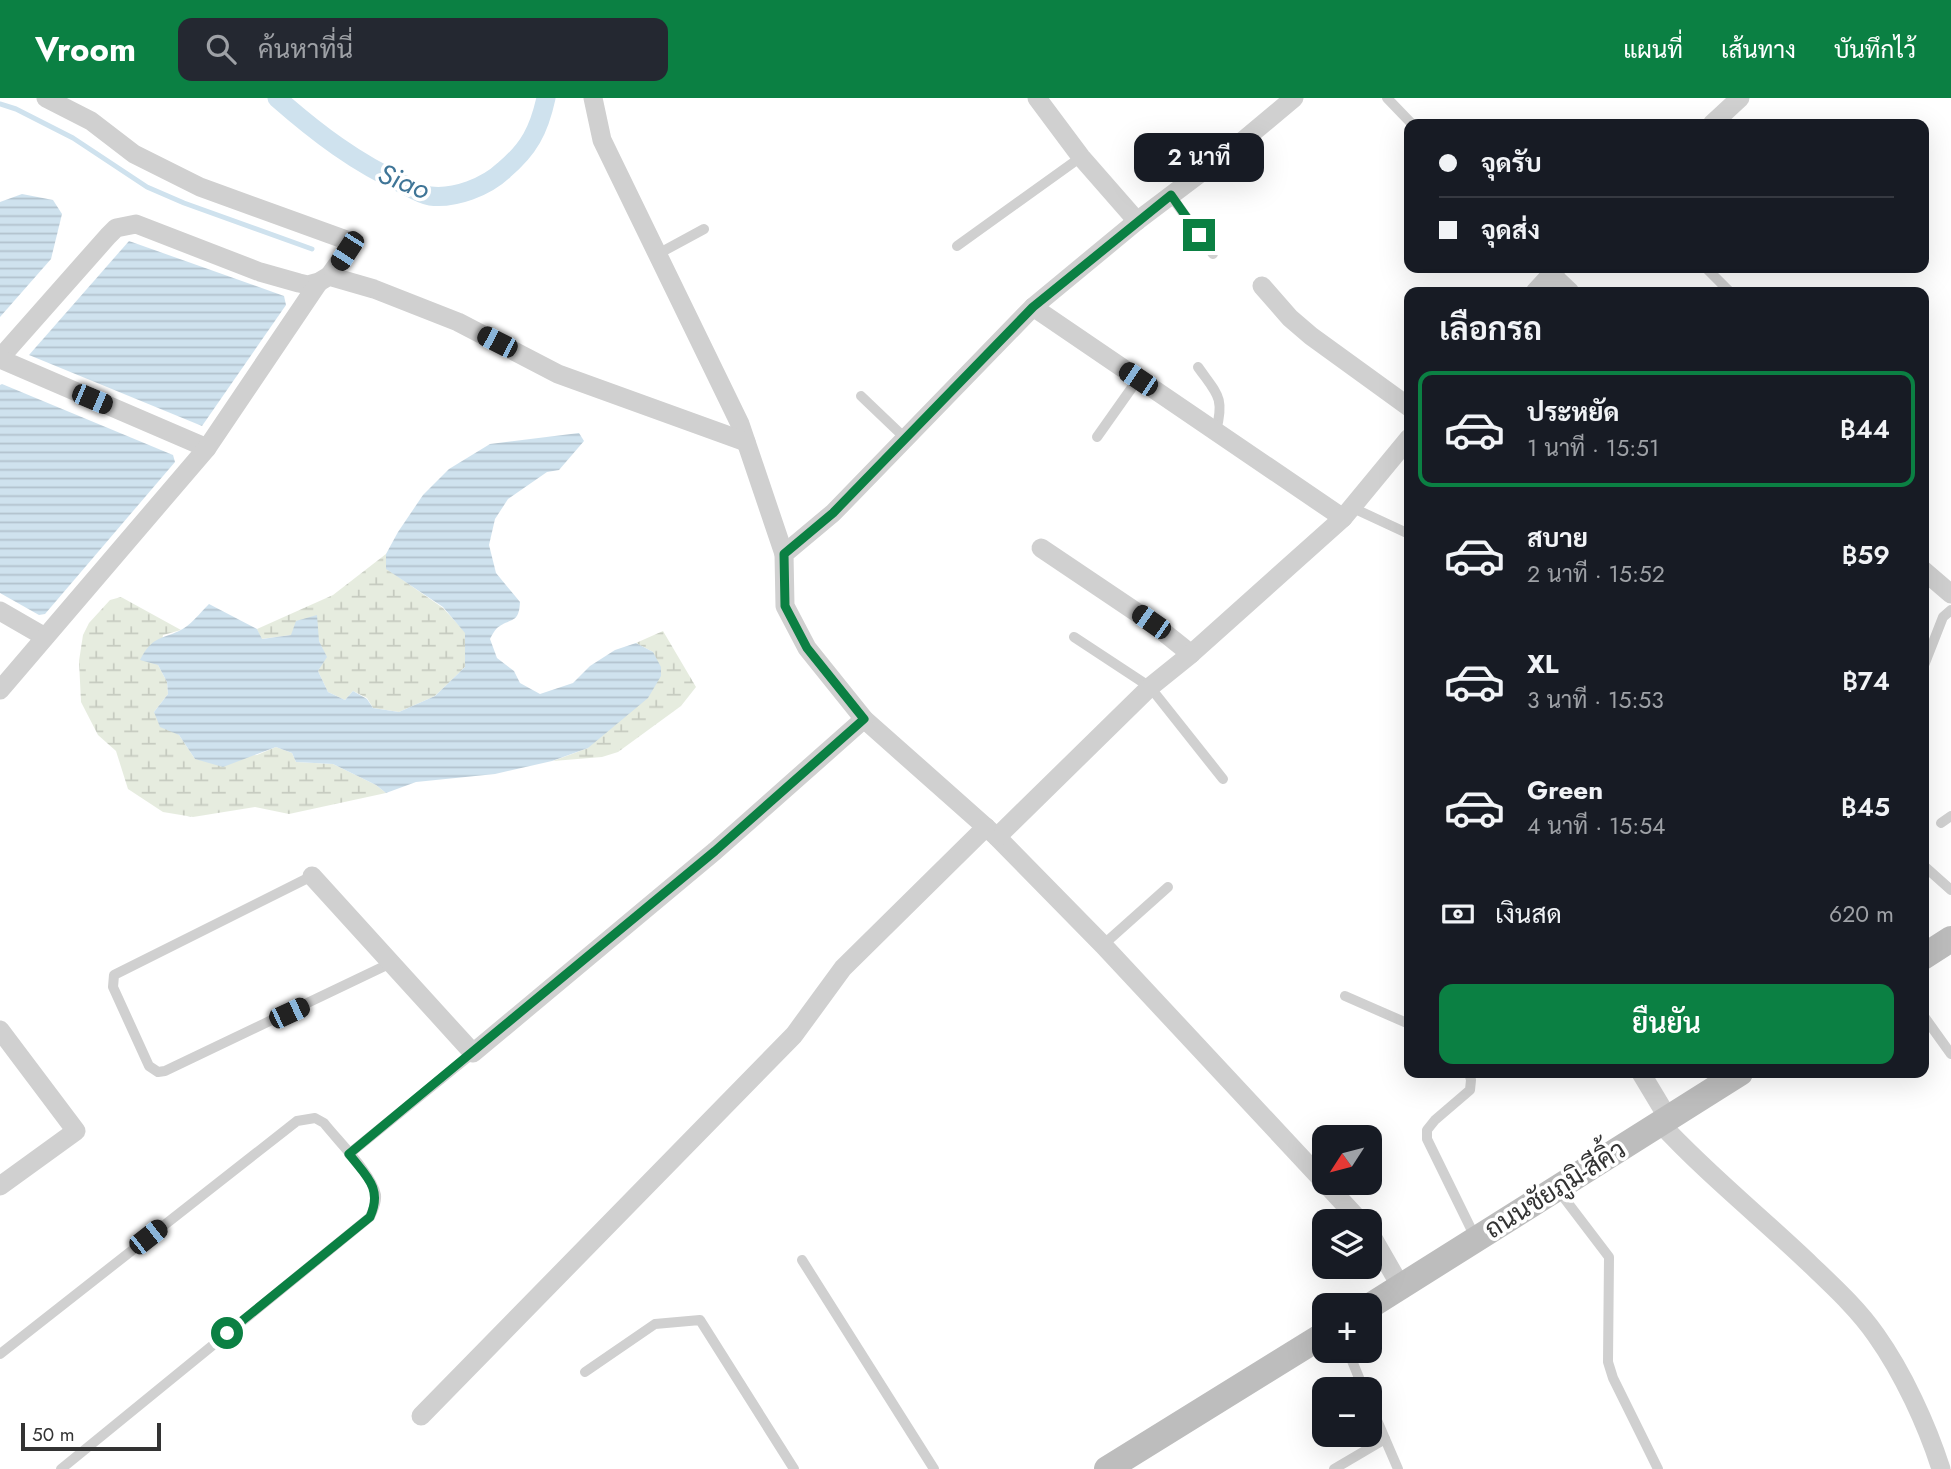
<!DOCTYPE html>
<html lang="th">
<meta charset="utf-8">
<style>
:root{--surface:#171b24;--page:#242831;--text:#f1f3f6;--muted:#9ea1a6;--line:#363941;--accent:#0b8043}
body{margin:0;font-family:Jost,Sarabun,sans-serif;background:var(--page);color:var(--text);height:100vh;display:flex;flex-direction:column;font-size:26px;white-space:nowrap}
*{box-sizing:border-box;margin:0}
p{font-size:23px;color:var(--muted)}
.icon{flex:none;width:38px;height:38px;fill:none;stroke:currentColor;stroke-width:2;stroke-linecap:round;stroke-linejoin:round}
.map{position:relative;flex:1;overflow:hidden}
.panel{position:absolute;left:1404px;top:189px;width:525px;height:791px;display:flex;flex-direction:column;background:var(--surface);border-radius:14px;box-shadow:0 7px 28px #0002}
.panel>*{flex:none}
.banner{position:absolute;left:1404px;top:21px;width:525px;height:154px;border-radius:14px;box-shadow:0 7px 28px #0002;display:grid;align-content:center;height:154px;padding:0 35px;background:var(--surface)}
.needle{width:46px;rotate:234deg}
.tools{position:absolute;left:1312px;top:1027px;display:grid;gap:14px}
.tools a{display:grid;place-items:center;width:70px;height:70px;border-radius:14px;background:var(--surface);box-shadow:0 7px 28px #0002;font-size:35px}
.scale{position:absolute;left:21px;bottom:18px;width:140px;box-sizing:border-box;padding-left:7px;border:4px solid #333;border-top:0;font-size:19px;line-height:24px;white-space:nowrap;color:#333;-webkit-text-stroke:5px #fff;paint-order:stroke}
.end{position:absolute;width:32px;height:32px;margin:-16px;border:9px solid #0b8043;background:#fff;box-shadow:0 0 0 4px #fff}
.from{border-radius:50%}
.bubble{position:absolute;height:49px;border-radius:14px;background:var(--surface);box-shadow:0 7px 28px #0002;font-size:23px;font-weight:600;line-height:49px;text-align:center}
.car{position:absolute;width:21px;height:42px;margin:-21px -10px;border-radius:9px;box-shadow:0 0 5px 2px #0007;background:linear-gradient(#222 24%,#8ab4d8 0 40%,#222 0 76%,#8ab4d8 0 86%,#222 0)}
.banner b{display:flex;align-items:center;gap:24px;height:66px;font-size:26px}
.banner b+b{border-top:2px solid var(--line)}
.banner i{width:18px;height:18px;background:var(--text)}
ul{padding:0;list-style:none}
li{display:flex;align-items:center;gap:21px;height:116px;margin:0 14px 10px;padding:0 21px;border:4px solid transparent;border-radius:14px}
li div{flex:1}
li b{display:block;font-size:26px}
li em{font-style:normal;font-weight:600}
li.current{border-color:var(--accent)}
li>.icon{width:63px;height:63px;stroke-width:1.5}
h2{padding:0 35px;font-size:32px;line-height:84px}
.pay{display:flex;align-items:center;gap:18px;height:77px;padding:0 35px;font-size:26px}
.pay p{margin-inline-start:auto}
.button{display:flex;gap:14px;margin-top:auto;padding:14px 35px}
.button a{flex:1;height:80px;border-radius:14px;background:var(--accent);color:#fff;font-size:28px;font-weight:600;line-height:80px;text-align:center}
header{display:flex;align-items:center;gap:42px;box-sizing:border-box;height:98px;padding:0 35px;background:var(--accent);color:#fff}
header strong{font-size:33px}
nav{display:flex;gap:38px;margin-inline-start:auto;font-size:24px}
.search{width:490px;height:63px;background:var(--page);display:flex;align-items:center;gap:18px;box-sizing:border-box;padding:0 24px;border-radius:14px;color:var(--muted);font-size:26px}
.map>svg:first-child{display:block}
</style>
<header>
<strong>Vroom</strong>
<div class="search"><svg class="icon" aria-label="search" viewBox="0 0 24 24"><circle cx="10" cy="10" r="6"/><path d="M15 15l6 6"/></svg>ค้นหาที่นี่</div>
<nav><a>แผนที่</a><a>เส้นทาง</a><a>บันทึกไว้</a></nav>
</header>
<div class="map">
<svg width="1951" height="1371" viewBox="0 0 1951 1371">
<defs>
<pattern id="wetland-marsh" width="20" height="14" patternUnits="userSpaceOnUse" patternTransform="scale(1.75)"><rect width="20" height="14" fill="#e6ecdf"/><path d="M1 5h8M5 5V1M11 12h8M15 12V8" fill="none" stroke="#c6cbc0"/></pattern>
<pattern id="water-rules" width="6" height="5" patternUnits="userSpaceOnUse" patternTransform="scale(1.75)"><rect width="6" height="5" fill="#cfe2ee"/><path d="M0 2.5h6" fill="none" stroke="#b2c2cd"/></pattern>
</defs>
<rect width="100%" height="100%" fill="#fff"/>
<g fill="url(#wetland-marsh)">
<path d="M386,456L387,471L443,510L465,534V569L435,598L399,614L373,610L367,600L353,593L345,602L328,594L318,573L326,559L319,543L291,537L261,541L257,531L333,497Z"/>
<path d="M121,499L181,532L163,537L158,567L167,584L168,596L154,614L179,637L195,661L257,657L276,649L292,655L296,664L333,666L376,687L386,695L289,716L255,709L193,719L163,714L128,691L116,653L98,637L81,604L79,563L83,537L89,525L110,502Z"/>
<path d="M663,533L696,589L681,608L618,654L602,659L553,663L588,650L653,554L636,545Z"/>
</g>
<g fill="url(#water-rules)">
<path d="M22,96L53,102L62,116L51,161L0,219V104Z"/>
<path d="M129,143L284,198L286,207L202,328L29,257Z"/>
<path d="M2,286L173,357L175,364L45,516L39,517L0,495V287Z"/>
<path d="M579,335L584,343L559,372L547,374L508,401L495,421L489,447L496,475L520,504C519,527 510,519 497,530C494,533 492,537 490,541L497,560L514,573L520,585L540,596L573,585L590,568L615,552L636,545L653,554L661,569V578L648,600L588,650L552,663L495,676L416,684L386,695L376,687L333,666L296,664L292,655L276,649L223,669L195,661L179,637L160,629L154,614L168,596L167,584L158,567L140,562C152,539 159,542 179,533C190,528 200,515 209,506L257,531L262,541L291,537L296,523L317,517L319,543L327,559L318,573L328,594L345,602L353,593L367,601L373,610L399,614L435,598L465,569V535L443,509L386,471V456L398,434L423,397L449,371L490,346Z"/>
</g>
<g fill="none" stroke-linecap="round" stroke-linejoin="round">
<path stroke="#cfe2ee" stroke-width="5" d="M0,6L16,11L73,40L147,89L184,105L312,151"/>
<path stroke="#cfe2ee" stroke-width="19" d="M277,0C317,35 356,65 405,87C412,91 422,97 430,98C455,101 486,89 504,72C529,51 539,32 546,0"/>
<g stroke="#d0d0d0" stroke-width="10">
<path d="M1387,0L1412,26"/>
<path d="M1171,98L1213,156"/>
<path d="M957,148L1081,59"/>
<path d="M658,156L704,131"/>
<path d="M1706,170L1730,194"/>
<path d="M1198,269C1217,296 1225,299 1216,333"/>
<path d="M861,298L905,340"/>
<path d="M1097,339L1138,281"/>
<path d="M1353,410L1409,436"/>
<path d="M1074,539L1150,589L1223,681"/>
<path d="M1923,570L1943,519L1951,512"/>
<path d="M1941,725L1951,718"/>
<path d="M1923,767L1951,792"/>
<path d="M312,778L114,877L113,889L149,968L158,974L165,973L391,865"/>
<path d="M1103,847L1168,789"/>
<path d="M1345,898L1409,926"/>
<path d="M1923,917L1951,956"/>
<path d="M1469,975L1471,982L1470,992L1435,1022L1427,1032V1041L1476,1141"/>
<path d="M349,1056L473,955"/>
<path d="M1558,1092L1609,1159L1608,1264L1613,1280L1658,1371"/>
<path d="M802,1162L934,1371"/>
<path d="M1348,1253L1364,1292"/>
<path d="M0,1256L297,1023L315,1020L324,1025C338,1043 372,1076 376,1097C377,1105 373,1112 370,1119L61,1371"/>
<path d="M585,1274L655,1226L700,1222L794,1371"/>
<path d="M1370,1306L1398,1371"/>
<path d="M1334,1371L1385,1341"/>
</g>
<g stroke="#d0d0d0" stroke-width="19">
<path d="M46,0L91,23L134,56L200,89L349,143L347,153L329,178"/>
<path d="M593,0L602,42L740,326L784,456"/>
<path d="M1037,0L1081,59L1137,123"/>
<path d="M1294,0L1239,46L1137,123L1033,209L833,415L784,456L785,508L807,550L864,621L997,739L1103,847L1325,1085"/>
<path d="M1712,26L1740,0"/>
<path d="M1551,176L1570,194"/>
<path d="M1262,188L1290,220L1311,238L1409,309"/>
<path d="M1535,194L1557,170"/>
<path d="M1033,209L1343,420"/>
<path d="M0,260L108,138L116,130L136,126L260,174L299,185L308,187L319,184L329,178L374,191L458,224L558,276L746,344"/>
<path d="M0,261L207,350"/>
<path d="M1041,450L1151,524L1191,556"/>
<path d="M1923,472L1951,496"/>
<path d="M0,513L45,539"/>
<path d="M0,592L207,350L319,184"/>
<path d="M997,739L1150,589L1191,556L1343,420L1409,340"/>
<path d="M312,778L473,955L715,753L864,621"/>
<path d="M0,932L76,1033L0,1088"/>
<path d="M1641,975L1668,1020"/>
<path d="M1660,1025C1707,1076 1761,1119 1811,1167C1834,1189 1858,1211 1876,1237C1903,1275 1927,1327 1941,1371"/>
<path d="M1325,1085L1361,1124"/>
<path d="M1370,1135L1401,1189"/>
<path d="M421,1318L794,937L843,870L986,729"/>
</g>
<g stroke="#bdbdbd" stroke-width="26">
<path d="M1923,859L1951,841"/>
<path d="M1370,1208L1740,975"/>
<path d="M1107,1371L1325,1236"/>
</g>
</g>
<g fill="none" stroke-linecap="round" stroke-linejoin="round">
<path stroke="#0b8043" stroke-width="9" d="M227,1235L370,1119C383,1090 366,1078 349,1056L715,753L864,621L807,550L785,508L784,456L833,415L1033,209L1171,97L1199,137"/>
</g>
<g text-anchor="middle" stroke-width="7" stroke-linejoin="round" paint-order="stroke">
<g font-size="26" fill="#333" stroke="#fff">
<text transform="translate(1555 1091) rotate(-32)" y="9">ถนนชัยภูมิ-สีคิ้ว</text>
</g>
<g font-size="28" font-style="italic" fill="#3f7597" stroke="#fff">
<text transform="translate(404 83) rotate(21)" y="10">Siao</text>
</g>
</g>
</svg>
<div class="tools">
<a><svg class="needle" viewBox="-14 -14 28 28"><path d="M0-13l5 13h-10z" fill="#e53935"/><path d="M0 13l5-13h-10z" fill="#9ea1a6"/></svg></a>
<a><svg class="icon" aria-label="layers" viewBox="0 0 24 24"><path d="M12 4l9 5-9 5-9-5zM3 14l9 5 9-5"/></svg></a>
<a>+</a>
<a>−</a>
</div>
<div class="scale">50 m</div>
<i class="end from" style="left:227px;top:1235px"></i>
<i class="end" style="left:1199px;top:137px"></i>
<div class="bubble" style="left:1134px;top:35px;width:130px">2 นาที</div>
<i class="car" style="left:347px;top:153px;rotate:213deg"></i>
<i class="car" style="left:497px;top:244px;rotate:297deg"></i>
<i class="car" style="left:1138px;top:281px;rotate:304deg"></i>
<i class="car" style="left:92px;top:301px;rotate:113deg"></i>
<i class="car" style="left:1151px;top:524px;rotate:305deg"></i>
<i class="car" style="left:289px;top:915px;rotate:65deg"></i>
<i class="car" style="left:148px;top:1139px;rotate:52deg"></i>
<div class="banner">
<b><i class="from"></i>จุดรับ</b>
<b><i></i>จุดส่ง</b>
</div>
<section class="panel">
<h2>เลือกรถ</h2>
<ul>
<li class="current"><svg class="icon" aria-label="car" viewBox="0 0 24 24"><path d="M5 17H2v-5l4-1 3-4h7l3 4 3 1v5h-3M9 17h6M6 11h13"/><circle cx="7" cy="17" r="2"/><circle cx="17" cy="17" r="2"/></svg><div><b>ประหยัด</b><p>1 นาที · 15:51</p></div><em>฿44</em></li>
<li><svg class="icon" aria-label="car" viewBox="0 0 24 24"><path d="M5 17H2v-5l4-1 3-4h7l3 4 3 1v5h-3M9 17h6M6 11h13"/><circle cx="7" cy="17" r="2"/><circle cx="17" cy="17" r="2"/></svg><div><b>สบาย</b><p>2 นาที · 15:52</p></div><em>฿59</em></li>
<li><svg class="icon" aria-label="car" viewBox="0 0 24 24"><path d="M5 17H2v-5l4-1 3-4h7l3 4 3 1v5h-3M9 17h6M6 11h13"/><circle cx="7" cy="17" r="2"/><circle cx="17" cy="17" r="2"/></svg><div><b>XL</b><p>3 นาที · 15:53</p></div><em>฿74</em></li>
<li><svg class="icon" aria-label="car" viewBox="0 0 24 24"><path d="M5 17H2v-5l4-1 3-4h7l3 4 3 1v5h-3M9 17h6M6 11h13"/><circle cx="7" cy="17" r="2"/><circle cx="17" cy="17" r="2"/></svg><div><b>Green</b><p>4 นาที · 15:54</p></div><em>฿45</em></li>
</ul>
<div class="pay"><svg class="icon" aria-label="cash" viewBox="0 0 24 24"><path d="M3 7h18v10H3z"/><circle cx="12" cy="12" r="2"/></svg>เงินสด<p>620 m</p></div>
<div class="button"><a>ยืนยัน</a></div>
</section>
</div>
